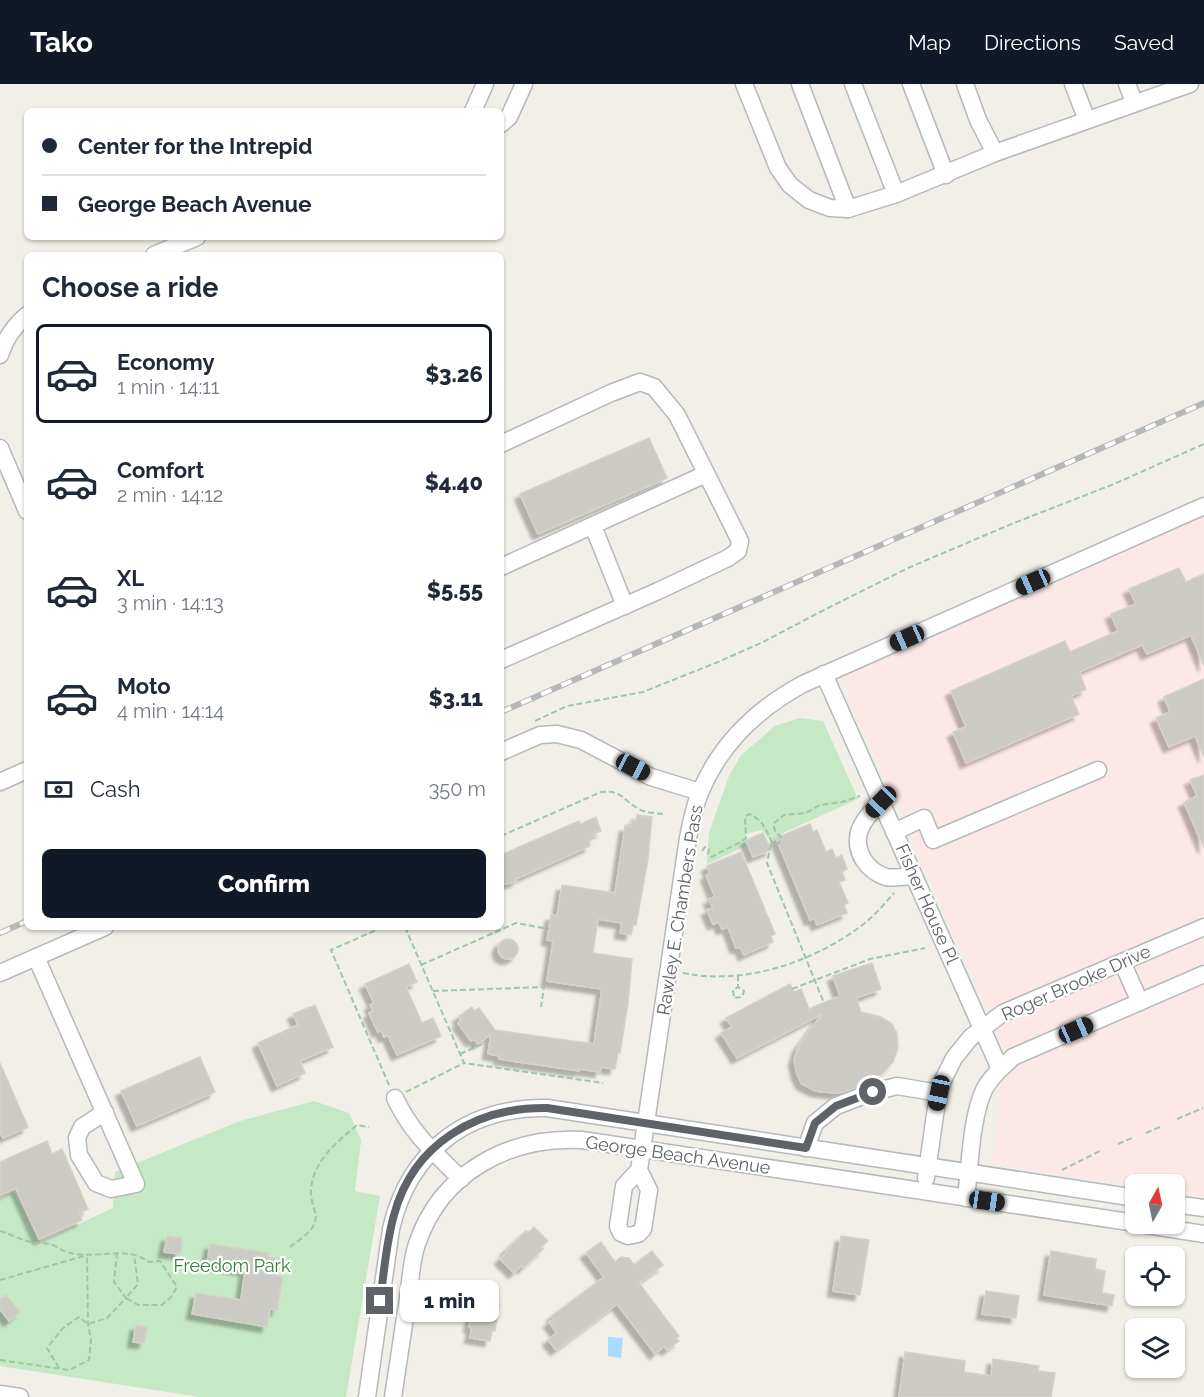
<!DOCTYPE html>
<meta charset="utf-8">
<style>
:root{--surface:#fff;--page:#f2f2f3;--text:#1f2937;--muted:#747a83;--line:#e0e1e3;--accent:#111827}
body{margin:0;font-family:Raleway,sans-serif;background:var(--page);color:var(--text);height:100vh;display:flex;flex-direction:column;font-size:22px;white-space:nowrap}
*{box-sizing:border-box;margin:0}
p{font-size:20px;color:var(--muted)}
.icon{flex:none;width:33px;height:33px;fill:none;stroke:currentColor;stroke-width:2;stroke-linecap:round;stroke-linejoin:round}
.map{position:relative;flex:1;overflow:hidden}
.panel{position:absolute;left:24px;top:168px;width:480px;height:678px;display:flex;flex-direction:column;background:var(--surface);border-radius:9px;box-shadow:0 2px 4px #0004}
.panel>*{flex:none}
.banner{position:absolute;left:24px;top:24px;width:480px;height:132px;border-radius:9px;box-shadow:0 2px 4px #0004;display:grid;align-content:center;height:132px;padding:0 18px;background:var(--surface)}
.needle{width:39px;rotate:9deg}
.fabs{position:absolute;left:1125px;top:1090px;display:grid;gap:12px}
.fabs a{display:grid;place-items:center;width:60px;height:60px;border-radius:9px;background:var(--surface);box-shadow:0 2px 4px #0004;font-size:30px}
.end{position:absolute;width:27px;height:27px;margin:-14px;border:8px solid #5f6368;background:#fff;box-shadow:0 0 0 3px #fff}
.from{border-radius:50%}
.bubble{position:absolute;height:42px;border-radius:9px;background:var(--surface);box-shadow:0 2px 4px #0004;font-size:20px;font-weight:800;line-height:42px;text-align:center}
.car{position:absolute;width:18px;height:36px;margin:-18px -9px;border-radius:8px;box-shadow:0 0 4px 2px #0007;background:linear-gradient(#222 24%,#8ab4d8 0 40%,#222 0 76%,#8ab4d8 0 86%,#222 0)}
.banner b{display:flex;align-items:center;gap:21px;height:57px;font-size:22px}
.banner b+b{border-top:2px solid var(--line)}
.banner i{width:15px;height:15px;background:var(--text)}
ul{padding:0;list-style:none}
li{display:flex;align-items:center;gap:18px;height:99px;margin:0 12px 9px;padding:0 6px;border:3px solid transparent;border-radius:9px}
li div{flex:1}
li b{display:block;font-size:22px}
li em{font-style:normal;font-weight:800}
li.on{border-color:var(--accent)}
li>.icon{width:54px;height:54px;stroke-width:1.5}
h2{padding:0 18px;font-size:27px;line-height:72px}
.pay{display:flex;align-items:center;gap:15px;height:66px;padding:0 18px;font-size:22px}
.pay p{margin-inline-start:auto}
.cta{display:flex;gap:12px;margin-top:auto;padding:12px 18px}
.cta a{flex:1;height:69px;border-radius:9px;background:var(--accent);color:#fff;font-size:24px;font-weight:800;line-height:69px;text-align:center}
header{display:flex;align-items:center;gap:36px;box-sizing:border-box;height:84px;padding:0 30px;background:var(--accent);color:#fff}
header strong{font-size:28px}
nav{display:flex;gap:33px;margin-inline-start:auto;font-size:21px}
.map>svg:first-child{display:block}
</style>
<header>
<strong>Tako</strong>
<nav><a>Map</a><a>Directions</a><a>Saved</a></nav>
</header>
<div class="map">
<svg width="1204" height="1313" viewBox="0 0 1204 1313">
<defs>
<filter id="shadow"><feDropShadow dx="-5.5" dy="5.5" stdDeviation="1.5" flood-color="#0004"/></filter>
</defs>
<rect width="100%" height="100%" fill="#f1efe8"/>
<path fill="#fce8e6" d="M1204,431V1112L1175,1108L1174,1101L1135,1102L992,1081L1005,965L839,591Z"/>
<g fill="#c5e8c5">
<path d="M800,634L823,637L858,715L783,749L779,759H772L762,746L746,750V762L707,780L709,749L729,692L741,671L775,642Z"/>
<path d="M314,1017L349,1029L361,1056L355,1107L380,1112L346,1313H200L0,1282V1115L14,1107L40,1158L113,1124L115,1088L240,1037Z"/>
</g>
<path fill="#aadaff" d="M608,1253L623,1254L621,1274L608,1272Z"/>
<g fill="#cccac5" stroke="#d6d1c6" stroke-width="1.5" filter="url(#shadow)">
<path d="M649,354L667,394L538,450L520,410Z"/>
<path d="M1179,484L1186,498L1204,490V582L1191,551L1147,570L1142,561L1079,588L1086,605L1071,612L1079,630L966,679L953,648L966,643L951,607L1065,557L1070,568L1118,547L1111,530L1136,520L1129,505Z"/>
<path d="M1204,595V673L1195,652L1169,663L1156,634L1170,628L1164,613Z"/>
<path d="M1204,691V764L1184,718L1197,712L1190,696Z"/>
<path d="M637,731L652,733L648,775L636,841H633L631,851L620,849L622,839L598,835L593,869L632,875L628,920L620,969H618L615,985L601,983L600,988L579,985V987L499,975L500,972L488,970L491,950L478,960L474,955L471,957L458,939L461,936L458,933L472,923L474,927L479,924L495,946L594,960L602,905L547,897L553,857L547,856L551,831L557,832L562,801L615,809L625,742L631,743L632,736L636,737Z"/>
<path d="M596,733L601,747L593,750L595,754L588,757L590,762L516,795L517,797L501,801V771L579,737L581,740Z"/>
<path d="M810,740L813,748L817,746L826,768L832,765L836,774L842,771L847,785L842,788L845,796L839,798L848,819L844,821L847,829L817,841L814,834L810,836L776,754Z"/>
<path d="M763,749L771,766L753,773L746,756Z"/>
<path d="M741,768L775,850L771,852L773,858L744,871L740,863L736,864L728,843L722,845L719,838L713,840L707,826L713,824L709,815L715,813L706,791L710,790L707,782Z"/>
<circle cx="508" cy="865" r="10"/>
<path d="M872,879L881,905L856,914L861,928L881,933L891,939L897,949L898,964L893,978L875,997L844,1008L834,1009L816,1007L802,1000L797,990L794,976L798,963L822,930L737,974L721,949L732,943L726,934L790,900L794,908L801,905L809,925L840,912L833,892Z"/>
<path d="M409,880L417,898L406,903L422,939L433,934L441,952L397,971L388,951L384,953L381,946L378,948L369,929L373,927L370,921L374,919L365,900Z"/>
<path d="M315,921L333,963L300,977L305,989L277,1002L258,959L298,941L293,930Z"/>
<path d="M200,973L215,1008L137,1042L121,1007Z"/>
<path d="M0,979L28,1043L3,1054L0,1047Z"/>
<path d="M47,1057L52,1070L62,1065L88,1125L79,1129L82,1136L39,1155L16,1104L0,1111V1078Z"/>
<path d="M534,1143L548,1157L541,1163L543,1165L523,1184L521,1182L514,1189L500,1175L507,1168L506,1166L526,1147L528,1149Z"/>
<path d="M167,1152L182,1154L180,1170L164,1168Z"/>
<path d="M841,1152L869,1156L860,1211L833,1207Z"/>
<path d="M601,1158L615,1178L621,1173L629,1174L634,1181L652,1167L663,1181L639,1199L679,1252L676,1254L679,1257L667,1266L664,1262L655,1270L617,1220L556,1266L548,1256L557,1249L549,1238L554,1235L552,1232L604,1193L586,1169Z"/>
<path d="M210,1160L268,1169V1173L278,1175L275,1191L283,1193L277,1226L270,1225L267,1243L192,1230L196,1209L241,1216L245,1186L207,1180Z"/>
<path d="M1051,1167L1096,1175L1095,1185L1105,1187L1102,1209L1114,1211L1112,1222L1044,1211Z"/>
<path d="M986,1207L1019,1212L1016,1234L982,1230Z"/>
<path d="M477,1208L497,1211L496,1219L499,1220L495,1247H492L490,1257L470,1254L472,1244L469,1243L474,1216L476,1217Z"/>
<path d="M6,1211L20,1228L9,1237L0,1225V1215Z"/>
<path d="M136,1241L147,1243L144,1259L133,1258Z"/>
<path d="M905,1268L965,1277L964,1288L991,1292L993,1275L1039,1282L1038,1287L1055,1289L1051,1313H899Z"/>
</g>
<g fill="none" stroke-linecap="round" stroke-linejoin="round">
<defs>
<g id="minor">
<path d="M744,0L778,84L790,101L809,116L830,124L848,125L896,110L995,69L1190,0"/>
<path d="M800,0L848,125"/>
<path d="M853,0L896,110"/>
<path d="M911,0L946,91"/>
<path d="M965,0L978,36L995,69"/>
<path d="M1073,0L1087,36"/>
<path d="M1127,0L1134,18"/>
<path d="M473,27L485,0"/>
<path d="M501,40L509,33L524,0"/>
<path d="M154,171L197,153"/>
<path d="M0,271C5,255 14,242 27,231"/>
<path d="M501,360L611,309L640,298L654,303L677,331L740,457L738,467L728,474L658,507L501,576"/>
<path d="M0,364L27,427"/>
<path d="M593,442L625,522"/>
<path d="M501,483L706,390"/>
<path d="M824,590L1000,985"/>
<path d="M501,668L540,651L557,650L581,656L651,693L700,708"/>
<path d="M0,698L27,686"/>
<path d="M881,718C872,727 863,736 859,748C854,768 867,787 886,793C894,795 905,792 914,792"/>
<path d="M894,748L924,734L933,756L1098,686"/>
<path d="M36,873L136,1100L111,1105L96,1099L79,1071L77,1054L82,1043L105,1028"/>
<path d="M1122,878L1140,918"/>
<path d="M0,889L105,843"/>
<path d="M395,1014C412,1050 433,1067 461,1095"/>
<path d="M806,1064L815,1039L836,1022L873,1008L897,1002L939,1009"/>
<path d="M639,1086L649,1106L643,1145L638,1150L628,1152L621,1149L618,1142L624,1102L639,1086L688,754C691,739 694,723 700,709C720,660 757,625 803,600L1204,422"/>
<path d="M926,1094L936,1024L942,998L954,974L971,953L1003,929L1204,843"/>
<path d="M966,1114C970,1083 971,1031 985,1004C992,991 1003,983 1013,973L1204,890"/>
<path d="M1174,1120L1204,1124"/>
<path d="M1140,1140L1204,1150"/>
<path d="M0,1310L20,1313"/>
<path d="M367,1313L391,1145C409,1067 467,1023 547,1024L1136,1114"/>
<path d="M393,1313C398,1280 403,1247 408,1214C411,1196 411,1176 417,1160C441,1088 510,1052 582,1056L1136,1139"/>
</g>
</defs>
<use href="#minor" stroke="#b5b8bc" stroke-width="19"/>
<g stroke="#9cc7a9" stroke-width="2" stroke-dasharray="6 3" stroke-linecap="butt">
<path d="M535,637L567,622L643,608L718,578L763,558L820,528L908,484L1014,439L1114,400L1204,360"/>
<path d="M501,752L601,708C623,706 622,716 639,725C645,729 656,729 663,730"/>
<path d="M771,760L767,779L824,919"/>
<path d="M702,767L705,763L709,765L708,770L712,773C723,766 735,762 746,754L745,733L749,730C763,736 766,745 772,759H779L781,753L776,749L773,740L784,731L806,729L820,721L842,718L860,712"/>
<path d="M383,843L331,866L389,1001"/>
<path d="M405,843L464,979L603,999"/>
<path d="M421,881L516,839L549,845"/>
<path d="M683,889C746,902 816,877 865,839C876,830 885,819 894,809"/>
<path d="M738,891V903L733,906L734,914L742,913L744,907L738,903"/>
<path d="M792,905L870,875L925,864"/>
<path d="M433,907L544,903L541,923"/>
<path d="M460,970L482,960"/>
<path d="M406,1008L464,979"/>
<path d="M1177,1035L1203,1024"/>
<path d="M1146,1049L1162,1042"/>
<path d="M1118,1060L1132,1054"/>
<path d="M1062,1086L1100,1067"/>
<path d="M0,1147C10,1150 21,1156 31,1158C37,1159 44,1159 50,1160C56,1162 61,1166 67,1168C94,1177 125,1160 149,1178L160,1177L177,1203L171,1213L162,1221H138L126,1214L138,1200L134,1170"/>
<path d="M290,1163C301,1154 320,1144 315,1128C313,1121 310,1112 311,1105C314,1076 336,1059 357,1041L369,1043"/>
<path d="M0,1196L84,1172"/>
<path d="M0,1276L69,1286L89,1276L91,1256L88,1240L87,1171"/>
<path d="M59,1284L47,1264L63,1244L79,1233L88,1240L107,1234L126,1214L114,1198L117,1169"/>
</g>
<use href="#minor" stroke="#fff" stroke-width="16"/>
<defs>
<g id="rail">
<path d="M501,628L1204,319"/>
<path d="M0,849L27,837"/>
</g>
</defs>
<use href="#rail" stroke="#b6b7b8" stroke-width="6"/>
<use href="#rail" stroke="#fff" stroke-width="4" stroke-dasharray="11" stroke-linecap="butt"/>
</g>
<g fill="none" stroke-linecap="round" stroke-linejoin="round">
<path stroke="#5f6368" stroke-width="8" d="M380,1217C384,1189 386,1159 394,1131C413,1060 476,1023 547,1024L806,1064L815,1039L836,1022L873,1008"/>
</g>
<g text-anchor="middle" stroke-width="4.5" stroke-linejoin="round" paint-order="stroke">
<g font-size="18" fill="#5f6368" stroke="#fff">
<text transform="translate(927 820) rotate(66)" y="6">Fisher House Pl</text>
<text transform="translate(680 826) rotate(-81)" y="6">Rawley E. Chambers Pass</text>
<text transform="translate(1076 899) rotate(-24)" y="6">Roger Brooke Drive</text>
<text transform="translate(678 1071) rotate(8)" y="6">George Beach Avenue</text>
</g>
<g font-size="18" fill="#348238" stroke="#fff">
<text x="232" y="1188">Freedom Park</text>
</g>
</g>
</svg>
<div class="fabs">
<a><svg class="needle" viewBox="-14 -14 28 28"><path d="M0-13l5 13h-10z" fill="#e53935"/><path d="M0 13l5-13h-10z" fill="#747a83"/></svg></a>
<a><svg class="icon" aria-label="locate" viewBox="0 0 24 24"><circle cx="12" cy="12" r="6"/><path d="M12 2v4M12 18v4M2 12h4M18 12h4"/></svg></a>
<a><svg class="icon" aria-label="layers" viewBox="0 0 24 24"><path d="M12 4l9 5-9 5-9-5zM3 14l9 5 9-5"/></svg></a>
</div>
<i class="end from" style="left:873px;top:1008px"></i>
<i class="end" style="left:380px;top:1217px"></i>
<div class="bubble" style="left:400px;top:1196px;width:99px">1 min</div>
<i class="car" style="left:1033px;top:498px;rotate:246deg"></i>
<i class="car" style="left:907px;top:554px;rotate:246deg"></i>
<i class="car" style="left:633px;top:683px;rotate:118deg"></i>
<i class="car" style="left:881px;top:718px;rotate:224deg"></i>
<i class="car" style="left:1076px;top:946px;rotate:66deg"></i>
<i class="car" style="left:939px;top:1009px;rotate:192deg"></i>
<i class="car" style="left:987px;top:1117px;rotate:98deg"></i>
<div class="banner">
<b><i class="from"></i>Center for the Intrepid</b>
<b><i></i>George Beach Avenue</b>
</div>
<section class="panel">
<h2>Choose a ride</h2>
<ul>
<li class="on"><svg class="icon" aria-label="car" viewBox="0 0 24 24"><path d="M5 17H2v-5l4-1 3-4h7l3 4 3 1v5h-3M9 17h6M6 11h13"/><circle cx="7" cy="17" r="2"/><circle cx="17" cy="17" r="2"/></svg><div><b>Economy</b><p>1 min · 14:11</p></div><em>$3.26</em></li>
<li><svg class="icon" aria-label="car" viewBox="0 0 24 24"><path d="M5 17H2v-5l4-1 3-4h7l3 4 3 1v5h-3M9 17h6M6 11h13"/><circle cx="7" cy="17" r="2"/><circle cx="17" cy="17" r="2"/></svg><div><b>Comfort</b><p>2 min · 14:12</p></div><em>$4.40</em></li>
<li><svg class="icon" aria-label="car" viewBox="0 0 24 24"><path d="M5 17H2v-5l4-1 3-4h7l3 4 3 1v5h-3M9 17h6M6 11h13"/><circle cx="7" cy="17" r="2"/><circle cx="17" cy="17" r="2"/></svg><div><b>XL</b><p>3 min · 14:13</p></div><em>$5.55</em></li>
<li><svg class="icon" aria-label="car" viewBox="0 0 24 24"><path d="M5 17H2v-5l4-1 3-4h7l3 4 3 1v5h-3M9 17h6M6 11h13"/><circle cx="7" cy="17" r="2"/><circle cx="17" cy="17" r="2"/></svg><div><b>Moto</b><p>4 min · 14:14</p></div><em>$3.11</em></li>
</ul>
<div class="pay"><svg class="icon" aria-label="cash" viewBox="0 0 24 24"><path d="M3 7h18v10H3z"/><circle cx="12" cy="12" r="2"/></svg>Cash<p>350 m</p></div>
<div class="cta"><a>Confirm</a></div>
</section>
</div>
